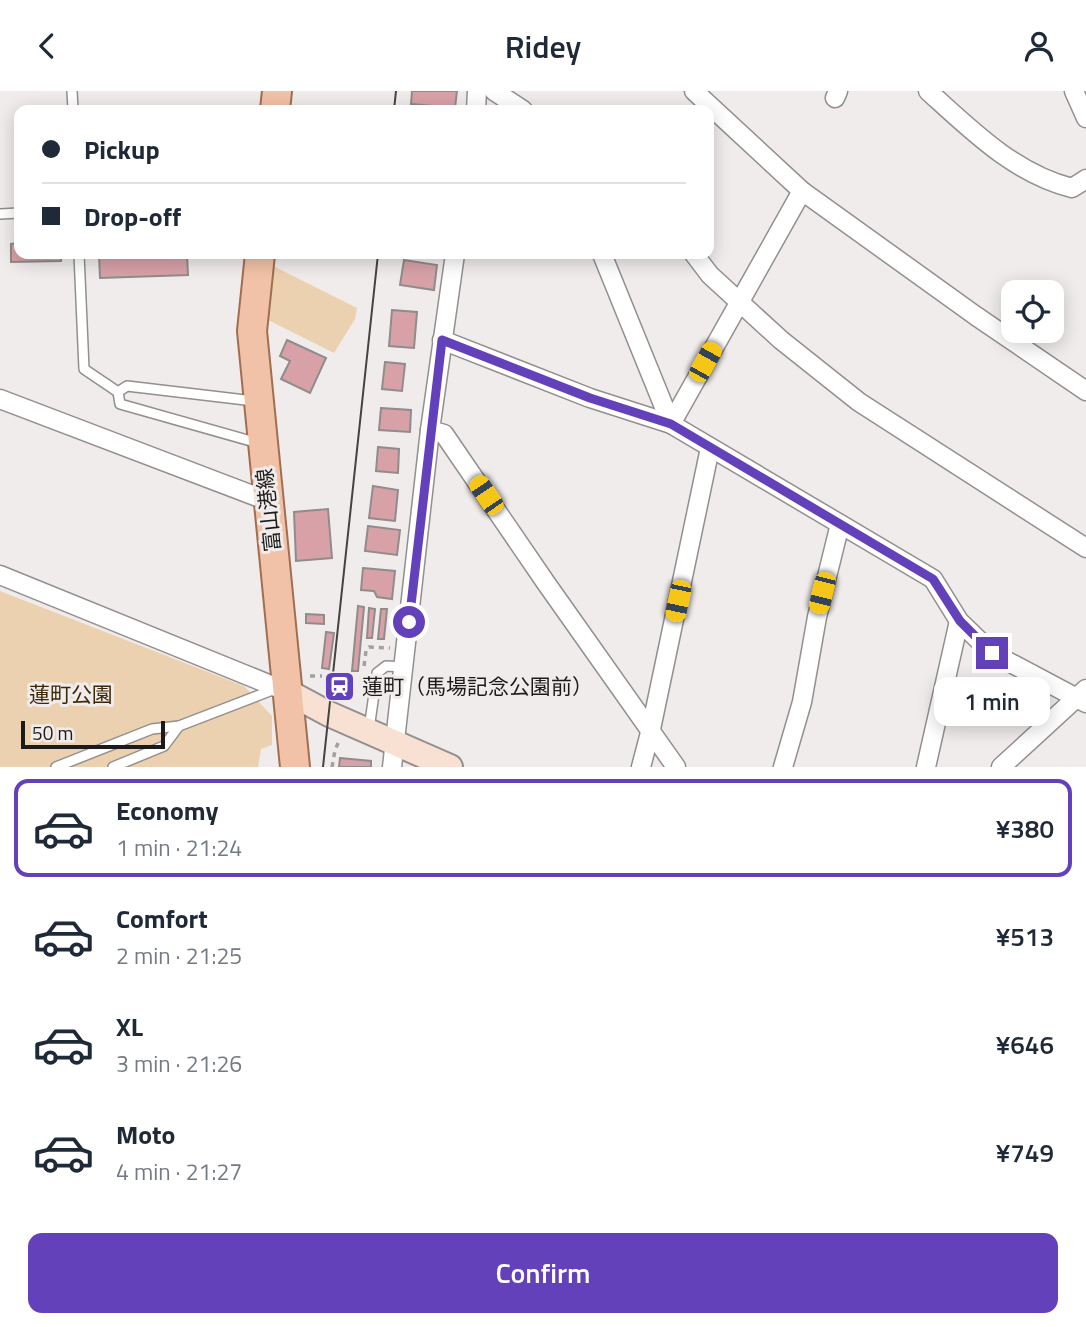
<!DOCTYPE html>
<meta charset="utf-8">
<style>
:root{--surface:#fff;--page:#f6f6f7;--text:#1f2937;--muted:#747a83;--line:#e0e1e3;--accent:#6341ba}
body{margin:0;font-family:"Titillium Web","Noto Sans JP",sans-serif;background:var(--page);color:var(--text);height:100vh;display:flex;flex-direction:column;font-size:26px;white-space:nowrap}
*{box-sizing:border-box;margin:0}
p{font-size:23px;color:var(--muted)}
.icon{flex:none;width:38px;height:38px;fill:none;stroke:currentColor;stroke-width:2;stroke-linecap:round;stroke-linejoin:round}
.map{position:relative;height:676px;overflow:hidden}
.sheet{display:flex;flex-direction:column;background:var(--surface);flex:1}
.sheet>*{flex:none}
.guide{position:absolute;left:14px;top:14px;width:700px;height:154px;border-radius:14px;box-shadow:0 4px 18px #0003;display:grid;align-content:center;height:154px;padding:0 28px;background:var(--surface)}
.buttons{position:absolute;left:1001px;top:189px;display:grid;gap:14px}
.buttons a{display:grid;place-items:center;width:63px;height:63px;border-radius:14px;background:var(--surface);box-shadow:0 4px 18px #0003;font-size:35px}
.scale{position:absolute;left:21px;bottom:18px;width:144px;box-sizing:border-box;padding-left:7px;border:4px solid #1c1b1a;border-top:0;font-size:19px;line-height:24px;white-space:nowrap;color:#1c1b1a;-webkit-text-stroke:5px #f0eceb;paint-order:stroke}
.end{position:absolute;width:32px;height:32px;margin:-16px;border:9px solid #6341ba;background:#fff;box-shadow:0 0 0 4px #fff}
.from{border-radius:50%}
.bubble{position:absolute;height:49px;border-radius:14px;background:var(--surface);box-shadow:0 4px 18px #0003;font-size:23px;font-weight:600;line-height:49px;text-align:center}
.car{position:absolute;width:21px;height:42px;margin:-21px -10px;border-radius:9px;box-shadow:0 0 5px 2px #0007;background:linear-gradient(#f5c518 24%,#345 0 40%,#f5c518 0 76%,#345 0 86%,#f5c518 0)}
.guide b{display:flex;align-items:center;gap:24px;height:66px;font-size:26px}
.guide b+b{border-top:2px solid var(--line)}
.guide i{width:18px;height:18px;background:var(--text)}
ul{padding:12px 0 0;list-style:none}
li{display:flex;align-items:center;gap:21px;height:98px;margin:0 14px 10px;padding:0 14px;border:4px solid transparent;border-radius:14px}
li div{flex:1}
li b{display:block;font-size:26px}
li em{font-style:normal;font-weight:600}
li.selected{border-color:var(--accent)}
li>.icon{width:63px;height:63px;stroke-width:1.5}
.button{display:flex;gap:14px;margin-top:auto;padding:14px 28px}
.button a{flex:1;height:80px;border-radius:14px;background:var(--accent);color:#fff;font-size:28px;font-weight:600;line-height:80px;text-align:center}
header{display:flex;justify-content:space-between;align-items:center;height:91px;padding:0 28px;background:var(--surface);font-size:32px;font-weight:600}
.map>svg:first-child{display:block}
</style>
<header><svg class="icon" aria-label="back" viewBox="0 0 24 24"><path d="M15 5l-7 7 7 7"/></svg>Ridey<svg class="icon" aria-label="person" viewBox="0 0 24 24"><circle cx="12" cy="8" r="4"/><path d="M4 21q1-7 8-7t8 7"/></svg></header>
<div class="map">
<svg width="1086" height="676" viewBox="0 0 1086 676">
<rect width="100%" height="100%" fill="#f0eceb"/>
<g fill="#ecd1b1">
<path d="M273,175L357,217L355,228L334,262L268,229Z"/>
<path d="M0,500L244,595L272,625V654L261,658L258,676H0Z"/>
</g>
<g fill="#d8a1a8" stroke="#908c8c" stroke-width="2">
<path d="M412,0H457L455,17L411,13Z"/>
<path d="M19,152V163H61V170L11,171V153Z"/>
<path d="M99,163H187L188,184L100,187Z"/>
<path d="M404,169L437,174L434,199L400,194Z"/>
<path d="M392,219L417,221L414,257L389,255Z"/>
<path d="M287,249L326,267L310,302L281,288L290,270L280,265Z"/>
<path d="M385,271L405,273L402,300L382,298Z"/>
<path d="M381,317L411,319L410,341L379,339Z"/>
<path d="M378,356L399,358L398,382L376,380Z"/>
<path d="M373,395L398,399L395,430L369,427Z"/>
<path d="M328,418L332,467L296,470L294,421Z"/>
<path d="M368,435L400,439L397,464L365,460Z"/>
<path d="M363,477L395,480L392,508L377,506L374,500L361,499Z"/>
<path d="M358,515L364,516L358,580H352Z"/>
<path d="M369,517L375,518L372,547H367Z"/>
<path d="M381,518H387L384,548H378Z"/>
<path d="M306,523L324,524V533L306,532Z"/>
<path d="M326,541L334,542L329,578L322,577Z"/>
<path d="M340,667L371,670V676H339Z"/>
</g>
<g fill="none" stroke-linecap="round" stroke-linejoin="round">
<defs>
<g id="lane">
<path d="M72,0L73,19"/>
<path d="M0,123L19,122"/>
<path d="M79,163L84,278L118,301"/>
<path d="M254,310L127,295L118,301L120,313L258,352"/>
<path d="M369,638L377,582L386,575L404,576"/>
<path d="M56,676L152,638L179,635L275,598"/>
<path d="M113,676L164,655L179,635"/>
</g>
<g id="street">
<path d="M494,0L523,19"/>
<path d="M694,0L802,100L976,225L1086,300"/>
<path d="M928,0C971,39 1015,83 1072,97L1086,88"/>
<path d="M1074,0L1086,27"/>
<path d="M835,7L838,0"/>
<path d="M476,19L477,0"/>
<path d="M455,163L430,339L444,343L546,492L676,676"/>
<path d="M602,163L671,333"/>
<path d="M694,163L710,184L781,249L859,311L1086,457"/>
<path d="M442,249L590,307L671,333L933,488L959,530L992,562L1086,612"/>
<path d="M0,308L268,410"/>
<path d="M671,333L802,100"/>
<path d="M0,484L288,601"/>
<path d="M392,676L430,339"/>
<path d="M641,676L651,638L710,357"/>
<path d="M783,676L802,611L817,526L840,433"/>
<path d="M926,676L959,530"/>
<path d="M1001,676L1086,598"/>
</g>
<path id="secondary" d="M288,601L329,623L450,676"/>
<g id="primary">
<path d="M275,19L277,0"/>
<path d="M260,163L252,240L295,676"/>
</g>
</defs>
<use href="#lane" stroke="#938f8e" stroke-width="12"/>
<use href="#street" stroke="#938f8e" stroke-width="21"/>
<use href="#secondary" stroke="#938f8e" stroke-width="28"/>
<use href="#primary" stroke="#a16e50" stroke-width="32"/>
<g stroke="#a3a1a0" stroke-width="3.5" stroke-dasharray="5 5" stroke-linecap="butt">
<path d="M364,575L366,560L369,556L390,557"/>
<path d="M310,585H322"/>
<path d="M332,676L335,659L339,650"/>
</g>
<use href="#lane" stroke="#fff" stroke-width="9"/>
<use href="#street" stroke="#fff" stroke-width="18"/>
<use href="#secondary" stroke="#f8e1d3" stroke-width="24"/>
<use href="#primary" stroke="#f1c2a7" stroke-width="28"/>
<g stroke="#454342" stroke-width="2">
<path d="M394,19L396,0"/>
<path d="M323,676L378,163"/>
</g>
</g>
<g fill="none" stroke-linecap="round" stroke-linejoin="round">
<path stroke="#6341ba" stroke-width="9" d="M409,531L442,249L590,307L671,333L933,488L960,530L992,562"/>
</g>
<defs>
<symbol id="station-square" viewBox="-11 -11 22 22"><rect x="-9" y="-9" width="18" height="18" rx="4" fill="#6341ba" stroke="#f0eceb"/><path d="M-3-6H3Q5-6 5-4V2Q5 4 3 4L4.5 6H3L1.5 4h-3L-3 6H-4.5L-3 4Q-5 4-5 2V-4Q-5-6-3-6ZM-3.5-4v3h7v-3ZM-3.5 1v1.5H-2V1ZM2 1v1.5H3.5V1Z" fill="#fff"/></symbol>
</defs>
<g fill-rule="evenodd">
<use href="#station-square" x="322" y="578" width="35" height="35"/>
</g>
<g text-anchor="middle" stroke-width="6" stroke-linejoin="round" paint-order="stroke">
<g font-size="21" fill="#1c1b1a" stroke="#f0eceb">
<text transform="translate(269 419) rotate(-96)" y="7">富山港線</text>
</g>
<g font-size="21" fill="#1c1b1a" stroke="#f0eceb" text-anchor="start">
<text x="362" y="603">蓮町（馬場記念公園前）</text>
</g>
<g font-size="21" fill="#3e2706" stroke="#f0eceb">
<text x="71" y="611">蓮町公園</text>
</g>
</g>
</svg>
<div class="buttons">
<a><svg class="icon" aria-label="locate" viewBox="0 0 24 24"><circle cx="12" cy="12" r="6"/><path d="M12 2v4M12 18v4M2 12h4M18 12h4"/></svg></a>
</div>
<div class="scale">50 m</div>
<i class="end from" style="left:409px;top:531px"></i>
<i class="end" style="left:992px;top:562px"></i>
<div class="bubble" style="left:934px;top:586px;width:116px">1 min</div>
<i class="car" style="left:705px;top:271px;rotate:29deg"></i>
<i class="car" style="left:486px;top:404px;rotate:326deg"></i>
<i class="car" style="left:822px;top:502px;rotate:194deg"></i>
<i class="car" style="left:678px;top:510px;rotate:192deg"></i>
<div class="guide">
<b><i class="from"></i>Pickup</b>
<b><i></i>Drop-off</b>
</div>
</div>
<section class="sheet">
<ul>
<li class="selected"><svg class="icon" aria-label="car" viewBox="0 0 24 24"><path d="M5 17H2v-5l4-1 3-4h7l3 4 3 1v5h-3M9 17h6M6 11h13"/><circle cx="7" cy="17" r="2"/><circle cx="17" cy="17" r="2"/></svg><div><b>Economy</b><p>1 min · 21:24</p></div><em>¥380</em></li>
<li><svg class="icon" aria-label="car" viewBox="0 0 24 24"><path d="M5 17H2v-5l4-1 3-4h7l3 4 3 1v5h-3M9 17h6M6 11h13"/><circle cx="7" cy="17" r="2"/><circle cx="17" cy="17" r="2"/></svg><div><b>Comfort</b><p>2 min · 21:25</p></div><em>¥513</em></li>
<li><svg class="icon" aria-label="car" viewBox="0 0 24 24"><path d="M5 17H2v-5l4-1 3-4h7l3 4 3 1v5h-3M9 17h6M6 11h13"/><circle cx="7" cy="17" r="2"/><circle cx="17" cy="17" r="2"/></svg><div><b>XL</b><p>3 min · 21:26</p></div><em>¥646</em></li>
<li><svg class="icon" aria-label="car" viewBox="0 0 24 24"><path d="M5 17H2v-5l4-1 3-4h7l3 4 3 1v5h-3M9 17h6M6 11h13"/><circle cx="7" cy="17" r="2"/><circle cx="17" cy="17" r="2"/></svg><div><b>Moto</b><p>4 min · 21:27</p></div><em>¥749</em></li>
</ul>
<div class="button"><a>Confirm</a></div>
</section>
